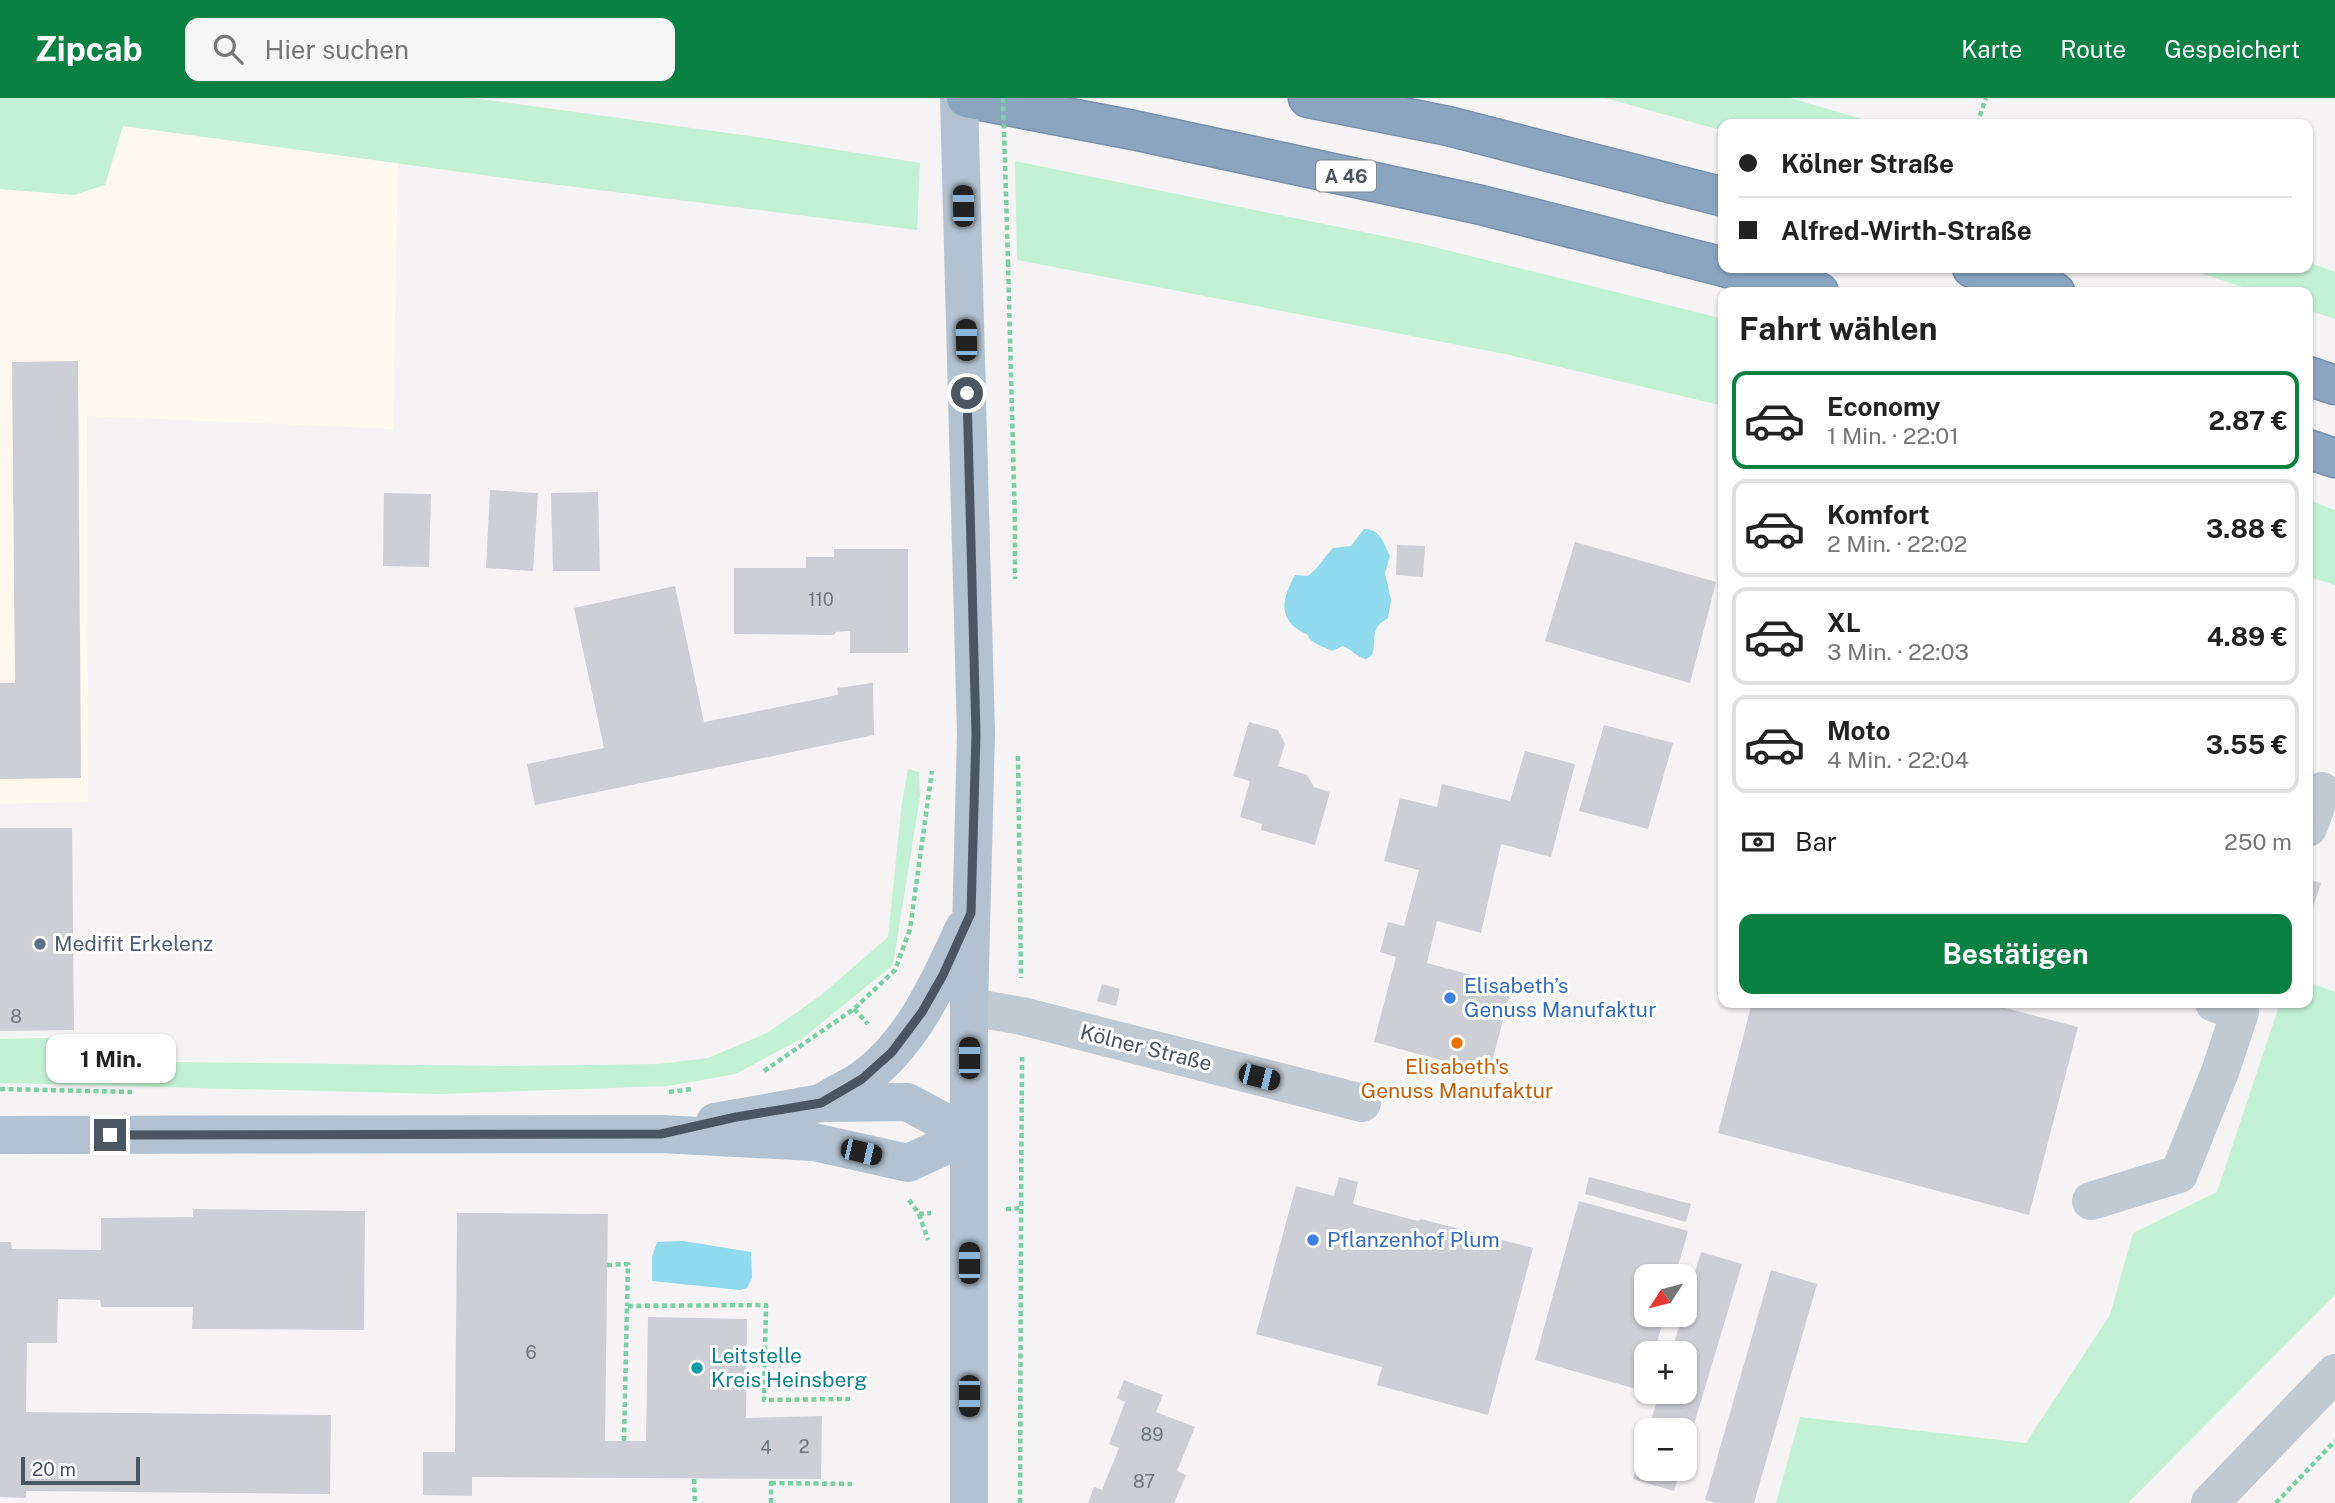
<!DOCTYPE html>
<html lang="de">
<meta charset="utf-8">
<style>
:root{--surface:#fff;--page:#f6f6f6;--text:#222;--muted:#767676;--line:#e0e0e0;--accent:#0b8043}
body{margin:0;font-family:"Public Sans",sans-serif;background:var(--page);color:var(--text);height:100vh;display:flex;flex-direction:column;font-size:26px;white-space:nowrap}
*{box-sizing:border-box;margin:0}
p{font-size:23px;color:var(--muted)}
.icon{flex:none;width:38px;height:38px;fill:none;stroke:currentColor;stroke-width:2;stroke-linecap:round;stroke-linejoin:round}
.map{position:relative;flex:1;overflow:hidden}
.panel{position:absolute;left:1718px;top:189px;width:595px;height:721px;display:flex;flex-direction:column;background:var(--surface);border-radius:14px;box-shadow:0 2px 5px #0004}
.panel>*{flex:none}
.banner{position:absolute;left:1718px;top:21px;width:595px;height:154px;border-radius:14px;box-shadow:0 2px 5px #0004;display:grid;align-content:center;height:154px;padding:0 21px;background:var(--surface)}
.needle{width:46px;rotate:234deg}
.controls{position:absolute;left:1634px;top:1166px;display:grid;gap:14px}
.controls a{display:grid;place-items:center;width:63px;height:63px;border-radius:14px;background:var(--surface);box-shadow:0 2px 5px #0004;font-size:35px}
.scale{position:absolute;left:21px;bottom:18px;width:119px;box-sizing:border-box;padding-left:7px;border:4px solid #4a5661;border-top:0;font-size:19px;line-height:24px;white-space:nowrap;color:#4a5661;-webkit-text-stroke:5px #fff;paint-order:stroke}
.end{position:absolute;width:32px;height:32px;margin:-16px;border:9px solid #4a5661;background:#fff;box-shadow:0 0 0 4px #fff}
.from{border-radius:50%}
.bubble{position:absolute;height:49px;border-radius:14px;background:var(--surface);box-shadow:0 2px 5px #0004;font-size:23px;font-weight:700;line-height:49px;text-align:center}
.car{position:absolute;width:21px;height:42px;margin:-21px -10px;border-radius:9px;box-shadow:0 0 5px 2px #0007;background:linear-gradient(#222 24%,#8ab4d8 0 40%,#222 0 76%,#8ab4d8 0 86%,#222 0)}
.banner b{display:flex;align-items:center;gap:24px;height:66px;font-size:26px}
.banner b+b{border-top:2px solid var(--line)}
.banner i{width:18px;height:18px;background:var(--text)}
ul{padding:0;list-style:none}
li{display:flex;align-items:center;gap:21px;height:98px;margin:0 14px 10px;padding:0 7px;border:4px solid var(--line);border-radius:14px}
li div{flex:1}
li b{display:block;font-size:26px}
li em{font-style:normal;font-weight:700}
li.selected{border-color:var(--accent)}
li>.icon{width:63px;height:63px;stroke-width:1.5}
h2{padding:0 21px;font-size:32px;line-height:84px}
.pay{display:flex;align-items:center;gap:18px;height:77px;padding:0 21px;font-size:26px}
.pay p{margin-inline-start:auto}
.primary-button{display:flex;gap:14px;margin-top:auto;padding:14px 21px}
.primary-button a{flex:1;height:80px;border-radius:14px;background:var(--accent);color:#fff;font-size:28px;font-weight:700;line-height:80px;text-align:center}
header{display:flex;align-items:center;gap:42px;box-sizing:border-box;height:98px;padding:0 35px;background:var(--accent);color:#fff}
header strong{font-size:33px}
nav{display:flex;gap:38px;margin-inline-start:auto;font-size:24px}
.search{width:490px;height:63px;background:var(--page);display:flex;align-items:center;gap:18px;box-sizing:border-box;padding:0 24px;border-radius:14px;color:var(--muted);font-size:26px}
.map>svg:first-child{display:block}
</style>
<header>
<strong>Zipcab</strong>
<div class="search"><svg class="icon" aria-label="search" viewBox="0 0 24 24"><circle cx="10" cy="10" r="6"/><path d="M15 15l6 6"/></svg>Hier suchen</div>
<nav><a>Karte</a><a>Route</a><a>Gespeichert</a></nav>
</header>
<div class="map">
<svg width="2335" height="1405" viewBox="0 0 2335 1405">
<rect width="100%" height="100%" fill="#f5f3f3"/>
<path fill="#fdf9ef" d="M0,23L123,28L398,65L393,331L87,318L88,704L0,706Z"/>
<g fill="#c3f1d5">
<path d="M0,0H473L764,40L920,65L917,132L527,83L123,28L105,87L74,97L0,91Z"/>
<path d="M1605,0H1790L1879,26H1724V33Z"/>
<path d="M1015,63L1422,146L1724,221V308L1505,256L1017,162Z"/>
<path d="M2308,164L2335,174V221L2308,212V194H2257L2186,170H2308Z"/>
<path d="M2308,402L2335,412V487L2308,478Z"/>
<path d="M908,671L919,674L920,698L893,867L803,940L735,976L668,988L439,996L0,985V941L90,939L91,963L509,968L659,966L708,960L767,935L820,898L888,839L902,704Z"/>
<path d="M2308,884L2335,894V1197L2128,1405H1776L1800,1319L2026,1345L2110,1217L2133,1135L2217,1094L2280,905H2308Z"/>
</g>
<g fill="#90daee">
<path d="M1364,431C1381,431 1383,445 1390,458L1385,475L1391,502L1388,520C1368,532 1378,538 1372,557L1366,561C1356,559 1353,552 1343,548L1332,553C1326,550 1317,547 1312,543C1306,538 1311,538 1304,535C1277,521 1282,501 1295,477L1308,478C1319,470 1324,459 1333,450L1351,448Z"/>
<path d="M683,1143L751,1154L752,1180L747,1190L740,1192L652,1183V1159L657,1144Z"/>
</g>
<g fill="#cdcfd5">
<path d="M78,263L81,680L0,681V585H15L12,264Z"/>
<path d="M490,392L538,395L533,473L486,470Z"/>
<path d="M598,394L600,473H553L551,395Z"/>
<path d="M384,395L431,396L429,469L383,468Z"/>
<path d="M1575,444L1716,484L1690,585L1545,543Z"/>
<path d="M1397,447L1425,448L1423,479L1396,477Z"/>
<path d="M834,451H908V555H850V533L836,534L834,537L734,536V470H806V459H834Z"/>
<path d="M675,488L704,624L838,597L837,590L873,585L874,637L535,707L527,666L604,650L574,510Z"/>
<path d="M1249,624L1278,632L1285,646L1278,668L1307,677L1314,689L1330,694L1315,747L1261,732L1262,726L1240,719L1250,683L1233,678Z"/>
<path d="M1604,627L1673,645L1648,731L1579,713Z"/>
<path d="M1525,653L1575,666L1551,759L1501,746L1481,835L1437,823L1427,865L1512,888L1489,975L1374,944L1396,859L1380,854L1388,824L1404,828L1419,772L1384,763L1400,700L1437,709L1442,686L1510,703Z"/>
<path d="M0,730H72L74,932L0,933Z"/>
<path d="M2308,781L2321,785L2309,821H2308Z"/>
<path d="M1102,886L1120,891L1116,908L1097,903Z"/>
<path d="M1752,905H1986L2078,929L2029,1117L1718,1035Z"/>
<path d="M1339,1079L1358,1084L1353,1106L1418,1123L1421,1121L1533,1150L1488,1317L1377,1287L1382,1269L1256,1236L1296,1088L1334,1098Z"/>
<path d="M1589,1079L1691,1106L1686,1124L1585,1096Z"/>
<path d="M1579,1103L1688,1133L1675,1178H1647V1216H1665L1654,1255H1647V1281L1643,1293L1535,1262Z"/>
<path d="M193,1111L365,1113L364,1232L192,1231L193,1209H101L100,1202L58,1201L57,1245H27L26,1314L331,1317L330,1396L26,1393V1400L0,1399V1144H11L12,1151L101,1152V1120L193,1119Z"/>
<path d="M457,1115L608,1116L605,1343H646L648,1219L747,1221L746,1320L822,1318L821,1381L472,1379V1398L423,1397V1354H455Z"/>
<path d="M1701,1154L1742,1166L1686,1353L1685,1332H1648L1660,1293H1685V1255H1671L1683,1216H1685V1208Z"/>
<path d="M1771,1172L1817,1186L1754,1405H1716L1705,1402Z"/>
<path d="M1124,1282L1163,1297L1156,1314L1195,1329L1177,1373L1186,1377L1174,1405H1088L1094,1389L1102,1392L1119,1350L1109,1346L1125,1304L1117,1300Z"/>
<path d="M1646,1339L1647,1370H1681L1674,1393L1633,1381Z"/>
</g>
<g fill="none" stroke-linecap="round" stroke-linejoin="round">
<defs>
<g id="highway">
<path d="M966,0L1133,32L1481,107L1724,169"/>
<path d="M1308,0L1448,28L1724,99"/>
<path d="M1727,170L1819,194"/>
<path d="M1972,170L2055,194"/>
<path d="M2308,278L2335,287"/>
<path d="M2308,351L2335,360"/>
</g>
</defs>
<use href="#highway" stroke="#7690ad" stroke-width="41"/>
<g stroke="#7ad0a6" stroke-width="4.5" stroke-dasharray="5 3.5" stroke-linecap="butt">
<path d="M1977,26L1986,0"/>
<path d="M1008,164L1015,427V481"/>
<path d="M1018,658L1021,880"/>
<path d="M854,911L868,926"/>
<path d="M764,973L854,911L895,872L910,831L932,673"/>
<path d="M0,991L132,994"/>
<path d="M669,994L692,991"/>
<path d="M909,1102L919,1116L931,1115"/>
<path d="M1006,1111L1021,1110L1022,959"/>
<path d="M919,1116L928,1142"/>
<path d="M607,1167L628,1166L627,1208"/>
<path d="M624,1343L627,1208L766,1207L764,1302L850,1301"/>
<path d="M694,1381L695,1405"/>
<path d="M771,1385L852,1386"/>
<path d="M771,1405V1381"/>
<path d="M1020,1405L1021,1110"/>
<path d="M2276,1405L2335,1343"/>
</g>
<g stroke="#c1cad2" stroke-width="38">
<path d="M2308,730L2322,693"/>
<path d="M969,909L1022,918L1362,1005"/>
<path d="M2091,1103L2179,1076L2220,974L2240,914L2214,905"/>
<path d="M2210,1405L2335,1275"/>
</g>
<g stroke="#b3c2d1" stroke-width="38">
<path d="M959,0L976,636L969,909V1405"/>
<path d="M823,1004C835,996 849,990 861,982C911,948 940,883 964,830"/>
<path d="M715,1024L821,1005L907,1004L969,1037"/>
<path d="M0,1037L661,1036L814,1044L908,1065L969,1037"/>
</g>
<use href="#highway" stroke="#8ba5c1" stroke-width="38"/>
<path stroke="#7ad0a6" stroke-width="4.5" stroke-dasharray="5 3.5" stroke-linecap="butt" d="M1003,0L1008,164"/>
</g>
<g fill="none" stroke-linecap="round" stroke-linejoin="round">
<path stroke="#4a5661" stroke-width="9" d="M110,1037L661,1036L736,1019L821,1005L862,981L892,954L922,914L943,877L971,815L976,636L967,295"/>
</g>
<circle fill="#5c6f8a" stroke="#fff" stroke-width="2.5" cx="40" cy="846" r="7"/>
<g fill="#3f7fe0" stroke="#fff" stroke-width="2.5">
<circle cx="1450" cy="900" r="7"/>
<circle cx="1313" cy="1142" r="7"/>
</g>
<circle fill="#e8710a" stroke="#fff" stroke-width="2.5" cx="1457" cy="945" r="7"/>
<circle fill="#0f9aa8" stroke="#fff" stroke-width="2.5" cx="697" cy="1270" r="7"/>
<g text-anchor="middle" stroke-width="6" stroke-linejoin="round" paint-order="stroke">
<g font-size="18" fill="#6b747e">
<text x="821" y="508">110</text>
<text x="16" y="925">8</text>
<text x="531" y="1261">6</text>
<text x="1152" y="1343">89</text>
<text x="804" y="1355">2</text>
<text x="766" y="1356">4</text>
<text x="1144" y="1390">87</text>
</g>
<rect fill="#fff" stroke="#808990" stroke-width="2" x="1316" y="62.5" width="60" height="31" rx="5"/>
<g font-size="19" font-weight="bold" fill="#4a5661">
<text x="1346" y="85">A 46</text>
</g>
<g font-size="21" fill="#4e5e75" stroke="#fff" text-anchor="start">
<text x="54" y="853">Medifit Erkelenz</text>
</g>
<g font-size="21" fill="#366cbe" stroke="#fff" text-anchor="start">
<text x="1464" y="895">Elisabeth’s<tspan x="1464" dy="24">Genuss Manufaktur</tspan></text>
<text x="1327" y="1149">Pflanzenhof Plum</text>
</g>
<g font-size="21" fill="#4a5661" stroke="#fff">
<text transform="translate(1146 950) rotate(14)" y="7">Kölner Straße</text>
</g>
<g font-size="21" fill="#c56008" stroke="#fff">
<text x="1457" y="976">Elisabeth's<tspan x="1457" dy="24">Genuss Manufaktur</tspan></text>
</g>
<g font-size="21" fill="#0d838f" stroke="#fff" text-anchor="start">
<text x="711" y="1265">Leitstelle<tspan x="711" dy="24">Kreis Heinsberg</tspan></text>
</g>
</g>
</svg>
<div class="controls">
<a><svg class="needle" viewBox="-14 -14 28 28"><path d="M0-13l5 13h-10z" fill="#e53935"/><path d="M0 13l5-13h-10z" fill="#767676"/></svg></a>
<a>+</a>
<a>−</a>
</div>
<div class="scale">20 m</div>
<i class="end from" style="left:967px;top:295px"></i>
<i class="end" style="left:110px;top:1037px"></i>
<div class="bubble" style="left:46px;top:936px;width:130px">1 Min.</div>
<i class="car" style="left:963px;top:108px;rotate:359deg"></i>
<i class="car" style="left:966px;top:242px;rotate:359deg"></i>
<i class="car" style="left:969px;top:960px;rotate:0deg"></i>
<i class="car" style="left:1259px;top:979px;rotate:104deg"></i>
<i class="car" style="left:861px;top:1054px;rotate:103deg"></i>
<i class="car" style="left:969px;top:1165px;rotate:0deg"></i>
<i class="car" style="left:969px;top:1298px;rotate:180deg"></i>
<div class="banner">
<b><i class="from"></i>Kölner Straße</b>
<b><i></i>Alfred-Wirth-Straße</b>
</div>
<section class="panel">
<h2>Fahrt wählen</h2>
<ul>
<li class="selected"><svg class="icon" aria-label="car" viewBox="0 0 24 24"><path d="M5 17H2v-5l4-1 3-4h7l3 4 3 1v5h-3M9 17h6M6 11h13"/><circle cx="7" cy="17" r="2"/><circle cx="17" cy="17" r="2"/></svg><div><b>Economy</b><p>1 Min. · 22:01</p></div><em>2.87 €</em></li>
<li><svg class="icon" aria-label="car" viewBox="0 0 24 24"><path d="M5 17H2v-5l4-1 3-4h7l3 4 3 1v5h-3M9 17h6M6 11h13"/><circle cx="7" cy="17" r="2"/><circle cx="17" cy="17" r="2"/></svg><div><b>Komfort</b><p>2 Min. · 22:02</p></div><em>3.88 €</em></li>
<li><svg class="icon" aria-label="car" viewBox="0 0 24 24"><path d="M5 17H2v-5l4-1 3-4h7l3 4 3 1v5h-3M9 17h6M6 11h13"/><circle cx="7" cy="17" r="2"/><circle cx="17" cy="17" r="2"/></svg><div><b>XL</b><p>3 Min. · 22:03</p></div><em>4.89 €</em></li>
<li><svg class="icon" aria-label="car" viewBox="0 0 24 24"><path d="M5 17H2v-5l4-1 3-4h7l3 4 3 1v5h-3M9 17h6M6 11h13"/><circle cx="7" cy="17" r="2"/><circle cx="17" cy="17" r="2"/></svg><div><b>Moto</b><p>4 Min. · 22:04</p></div><em>3.55 €</em></li>
</ul>
<div class="pay"><svg class="icon" aria-label="cash" viewBox="0 0 24 24"><path d="M3 7h18v10H3z"/><circle cx="12" cy="12" r="2"/></svg>Bar<p>250 m</p></div>
<div class="primary-button"><a>Bestätigen</a></div>
</section>
</div>
